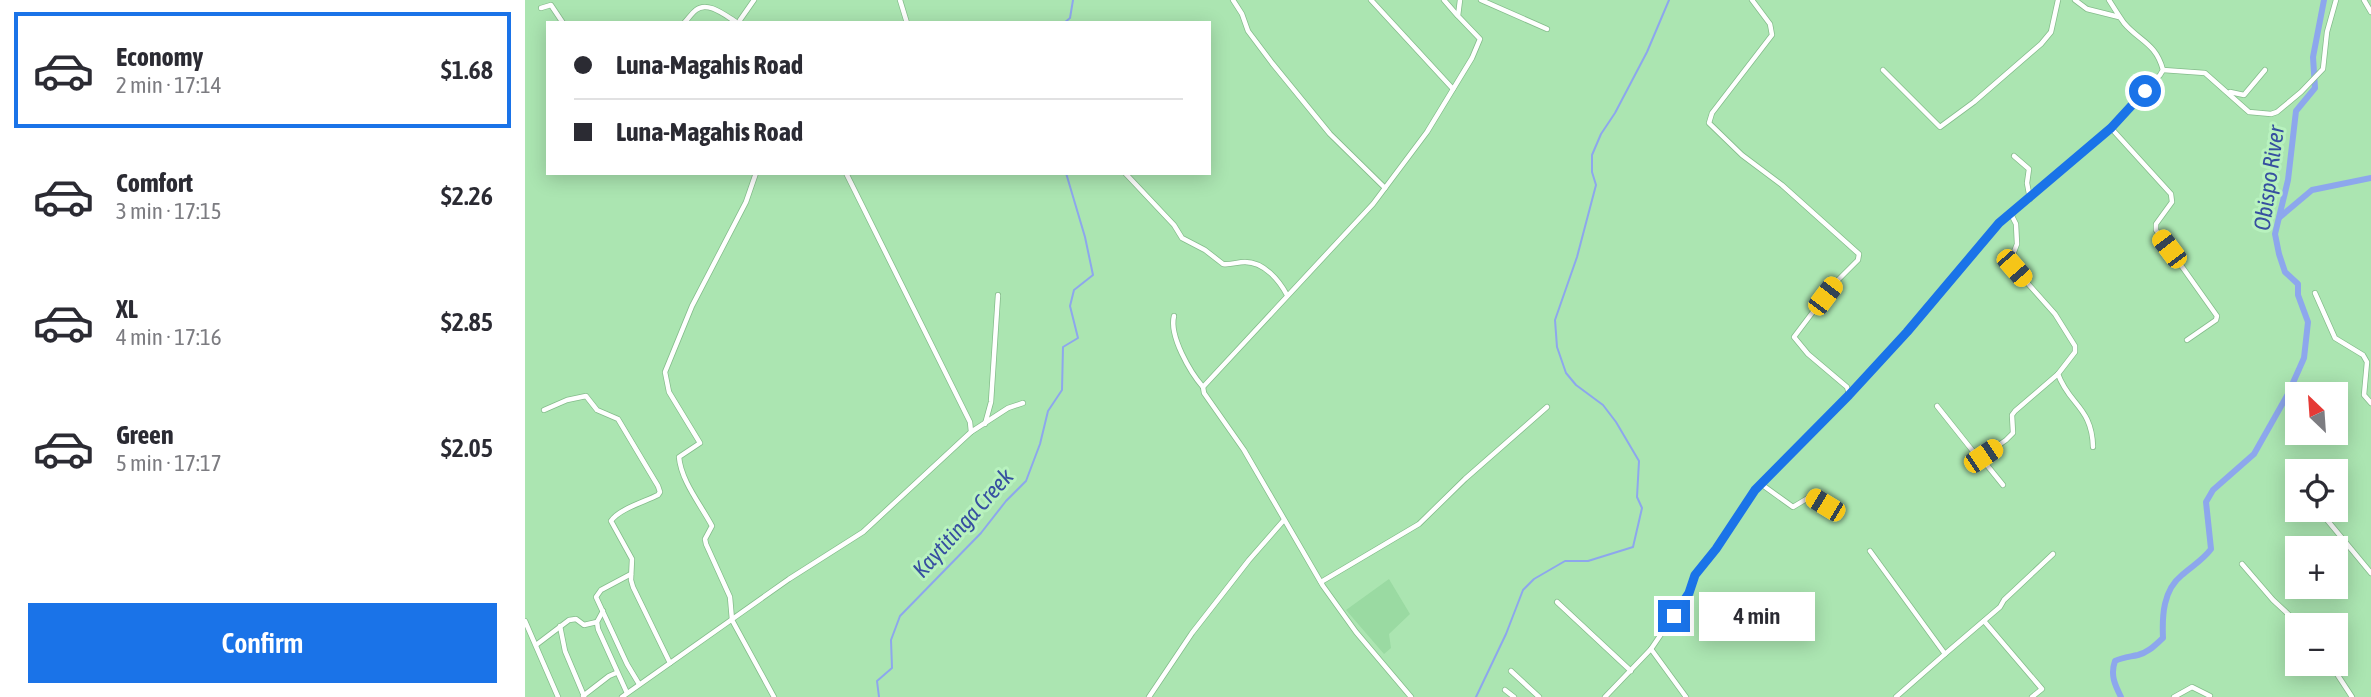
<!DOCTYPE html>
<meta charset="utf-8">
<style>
:root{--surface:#fff;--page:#f7f7f7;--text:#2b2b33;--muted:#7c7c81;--line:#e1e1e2;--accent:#1a73e8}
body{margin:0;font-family:"Asap Condensed",sans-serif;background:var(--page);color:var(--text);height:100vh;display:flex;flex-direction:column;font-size:26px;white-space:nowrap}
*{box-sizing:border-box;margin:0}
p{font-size:23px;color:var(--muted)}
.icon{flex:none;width:38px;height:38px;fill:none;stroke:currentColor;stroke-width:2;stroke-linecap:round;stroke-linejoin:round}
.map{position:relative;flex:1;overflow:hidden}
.details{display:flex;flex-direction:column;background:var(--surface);width:525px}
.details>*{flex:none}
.guide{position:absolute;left:21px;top:21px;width:665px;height:154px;border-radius:0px;box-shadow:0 4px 18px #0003;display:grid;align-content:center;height:154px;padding:0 28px;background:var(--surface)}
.needle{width:46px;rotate:335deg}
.fabs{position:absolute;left:1760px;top:382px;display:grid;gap:14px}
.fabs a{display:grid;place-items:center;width:63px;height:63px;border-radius:0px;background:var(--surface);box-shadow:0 4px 18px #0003;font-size:35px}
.end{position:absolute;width:32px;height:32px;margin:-16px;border:9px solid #1a73e8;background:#fff;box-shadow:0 0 0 4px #fff}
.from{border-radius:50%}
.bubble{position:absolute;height:49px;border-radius:0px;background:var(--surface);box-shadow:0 4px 18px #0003;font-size:23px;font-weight:600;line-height:49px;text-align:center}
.car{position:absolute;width:21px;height:42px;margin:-21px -10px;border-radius:9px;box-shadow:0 0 5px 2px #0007;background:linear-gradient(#f5c518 24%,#345 0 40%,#f5c518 0 76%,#345 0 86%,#f5c518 0)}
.guide b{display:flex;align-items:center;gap:24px;height:66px;font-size:26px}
.guide b+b{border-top:2px solid var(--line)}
.guide i{width:18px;height:18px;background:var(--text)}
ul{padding:12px 0 0;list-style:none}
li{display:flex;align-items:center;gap:21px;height:116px;margin:0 14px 10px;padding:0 14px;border:4px solid transparent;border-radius:0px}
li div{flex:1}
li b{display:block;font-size:26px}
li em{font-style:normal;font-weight:600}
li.current{border-color:var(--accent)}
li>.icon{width:63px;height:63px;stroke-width:1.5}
.primary-button{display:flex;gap:14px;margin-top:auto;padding:14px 28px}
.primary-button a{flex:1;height:80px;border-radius:0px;background:var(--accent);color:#fff;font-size:28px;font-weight:600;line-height:80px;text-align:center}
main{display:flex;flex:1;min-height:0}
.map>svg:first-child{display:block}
</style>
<main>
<section class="details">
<ul>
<li class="current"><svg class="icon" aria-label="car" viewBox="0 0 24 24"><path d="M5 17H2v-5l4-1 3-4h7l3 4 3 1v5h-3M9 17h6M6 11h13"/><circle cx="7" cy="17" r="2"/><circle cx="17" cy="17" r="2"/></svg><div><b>Economy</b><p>2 min · 17:14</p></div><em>$1.68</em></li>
<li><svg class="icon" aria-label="car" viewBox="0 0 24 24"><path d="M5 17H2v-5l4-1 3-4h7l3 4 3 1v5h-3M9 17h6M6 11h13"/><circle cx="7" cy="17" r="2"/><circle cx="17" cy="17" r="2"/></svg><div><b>Comfort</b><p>3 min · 17:15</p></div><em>$2.26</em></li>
<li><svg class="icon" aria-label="car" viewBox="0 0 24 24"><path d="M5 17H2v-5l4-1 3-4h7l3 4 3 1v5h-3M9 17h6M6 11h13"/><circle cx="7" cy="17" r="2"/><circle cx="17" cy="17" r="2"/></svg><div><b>XL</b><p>4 min · 17:16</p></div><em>$2.85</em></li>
<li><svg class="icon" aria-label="car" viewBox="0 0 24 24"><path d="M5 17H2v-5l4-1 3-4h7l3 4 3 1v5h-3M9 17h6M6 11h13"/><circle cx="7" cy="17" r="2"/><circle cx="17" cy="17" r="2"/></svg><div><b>Green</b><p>5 min · 17:17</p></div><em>$2.05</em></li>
</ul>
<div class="primary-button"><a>Confirm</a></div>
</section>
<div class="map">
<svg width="1846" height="697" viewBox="0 0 1846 697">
<rect width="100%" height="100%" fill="#abe5b1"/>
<path fill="#9adaa2" d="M864,579L885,614L864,634L866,648L859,654L821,610Z"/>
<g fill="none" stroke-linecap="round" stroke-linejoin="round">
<g stroke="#8da7ed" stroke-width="2">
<path d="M539,23L545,18L548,0"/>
<path d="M354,697L352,681L367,668L366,640L375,616L456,533L481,501L501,481L515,444L523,411L537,390L538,347L553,338L545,306L549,290L568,275L560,237L541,173"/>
<path d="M951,697L981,634L998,590L1009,579L1040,561H1063L1108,547L1117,508L1112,497L1114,461L1091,422L1078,405L1051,385L1041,373L1032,347L1030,320L1052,257L1071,185L1067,172V155L1076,134L1090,113L1122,52L1144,0"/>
</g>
<g stroke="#8da7ed" stroke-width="6">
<path d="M1755,217L1787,190L1846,178"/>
<path d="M1596,697C1590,685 1585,675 1590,661C1598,657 1604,657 1613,655C1624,652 1630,645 1638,638C1637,616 1638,590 1657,575C1667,566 1678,560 1686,549L1681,502L1688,490L1729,454L1763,394L1779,358L1783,322L1773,295V284L1760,272L1754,254L1750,234L1763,180L1771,111L1790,88L1788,57L1799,0"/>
</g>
<defs>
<g id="minor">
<path d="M375,0L382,23"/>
<path d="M708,0L717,14L723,31L747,63L805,134L860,188"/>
<path d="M846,0L928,89"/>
<path d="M919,0L932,15"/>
<path d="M956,0L1022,29"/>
<path d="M1227,0L1245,24L1247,35L1187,113L1184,123L1217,155L1257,185L1334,254L1333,260L1309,284L1269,337L1283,354L1322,387L1324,394"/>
<path d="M1550,0L1562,9L1594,17"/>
<path d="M1839,0L1846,12"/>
<path d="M16,8L26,5L38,23"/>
<path d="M159,23C163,19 166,14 171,10C183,0 202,17 213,23"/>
<path d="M215,23V20L229,0"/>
<path d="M1358,70L1415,127L1449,102L1516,44L1526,32L1533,0"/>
<path d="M1638,70L1680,73L1724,112L1746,114L1752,112L1776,92L1798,69L1802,32L1811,0"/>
<path d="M1705,92L1719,95L1740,70"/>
<path d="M1586,128L1646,194L1647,202L1631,224V230L1692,316L1691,320L1662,340"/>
<path d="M1489,156L1504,169L1502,183L1505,199"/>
<path d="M231,173L221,202L167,306L140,372L144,392L175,443L154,457C156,481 176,505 187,526L180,539L181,544L205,597L207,620L249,697"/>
<path d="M600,173L649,225L657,238L680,250L698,264C706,265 712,262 720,262C739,262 754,280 762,295"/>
<path d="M1486,214L1491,224L1492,244L1487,257L1489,268L1530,314L1550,346V352L1533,374C1544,405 1567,407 1568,447"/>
<path d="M1790,293L1810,338L1838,355L1842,362L1839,395L1846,403"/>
<path d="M649,316C644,336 665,372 678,387"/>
<path d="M1412,406L1451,455L1458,456"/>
<path d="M19,410L42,400L61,396L72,410L93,419L133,486L135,492L133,495C119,502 94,509 86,521L107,559L106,580L108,587L145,663"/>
<path d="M460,424L466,402L473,295"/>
<path d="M446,432L483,408L498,403"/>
<path d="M1236,484L1268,507L1283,498L1300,505"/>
<path d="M1478,485L1461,464L1458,456L1481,440L1488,433L1487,415L1490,411L1533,374"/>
<path d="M1793,509L1846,573"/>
<path d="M1345,551L1420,654L1371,697"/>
<path d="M1717,564L1748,600L1775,625"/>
<path d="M106,574L76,590L71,597L102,664L114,684"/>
<path d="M796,582L894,524L940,479L1022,407"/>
<path d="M1032,602L1106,671"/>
<path d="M78,611L72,622L73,629L102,693"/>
<path d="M0,621L33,697"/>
<path d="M1459,621L1517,689L1507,697"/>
<path d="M35,626L40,651L59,696"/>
<path d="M11,645L44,620L51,619L59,625L72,622"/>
<path d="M1126,649L1161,697"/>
<path d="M1420,654L1475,607L1479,600L1528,554"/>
<path d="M1801,663L1812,674L1827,697"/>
<path d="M986,671L1014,697"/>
<path d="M980,690L989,697"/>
<path d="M58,696L84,676L91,673"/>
<path d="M97,697L264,579L338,532L446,432L445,422L321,173"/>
<path d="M624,697L667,633L724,560L759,520"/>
<path d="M886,697L831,632L798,586L719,450L679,393L678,387L848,204L902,132L947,58L955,39L933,16L935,0"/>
<path d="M1080,697L1126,649L1164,593L1170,575L1191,549L1230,490L1324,395L1382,332L1474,223L1592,123L1635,75L1638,70C1631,43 1614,41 1599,23C1594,16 1589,8 1584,0"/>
<path d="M1649,697L1667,687L1685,696"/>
</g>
</defs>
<use href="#minor" stroke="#84bc8b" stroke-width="6"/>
<use href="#minor" stroke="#fff" stroke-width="4.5"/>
</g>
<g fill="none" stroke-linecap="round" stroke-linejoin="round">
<path stroke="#1a73e8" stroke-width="9" d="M1149,616L1164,593L1170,575L1191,549L1230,490L1324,395L1382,332L1474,223L1586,128L1620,91"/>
</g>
<g text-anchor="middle" stroke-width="6" stroke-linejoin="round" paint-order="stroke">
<g font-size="23" font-style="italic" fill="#364fa0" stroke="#b8f2be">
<text transform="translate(1744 178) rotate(-82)" y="8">Obispo River</text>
<text transform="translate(438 523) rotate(-48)" y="8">Kaytitinga Creek</text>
</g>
</g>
</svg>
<div class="fabs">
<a><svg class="needle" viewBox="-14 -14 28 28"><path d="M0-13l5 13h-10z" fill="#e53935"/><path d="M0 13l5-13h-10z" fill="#7c7c81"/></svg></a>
<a><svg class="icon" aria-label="locate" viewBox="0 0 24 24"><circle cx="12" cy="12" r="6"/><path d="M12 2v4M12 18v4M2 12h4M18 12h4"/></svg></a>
<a>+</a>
<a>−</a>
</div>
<i class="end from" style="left:1620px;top:91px"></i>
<i class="end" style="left:1149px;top:616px"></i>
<div class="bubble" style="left:1174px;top:592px;width:116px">4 min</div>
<i class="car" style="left:1644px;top:249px;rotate:323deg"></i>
<i class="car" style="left:1489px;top:268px;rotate:139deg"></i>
<i class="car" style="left:1300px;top:296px;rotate:37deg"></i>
<i class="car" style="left:1458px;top:456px;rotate:56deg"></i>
<i class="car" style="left:1300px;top:505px;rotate:301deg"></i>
<div class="guide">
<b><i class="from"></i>Luna-Magahis Road</b>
<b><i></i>Luna-Magahis Road</b>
</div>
</div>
</main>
